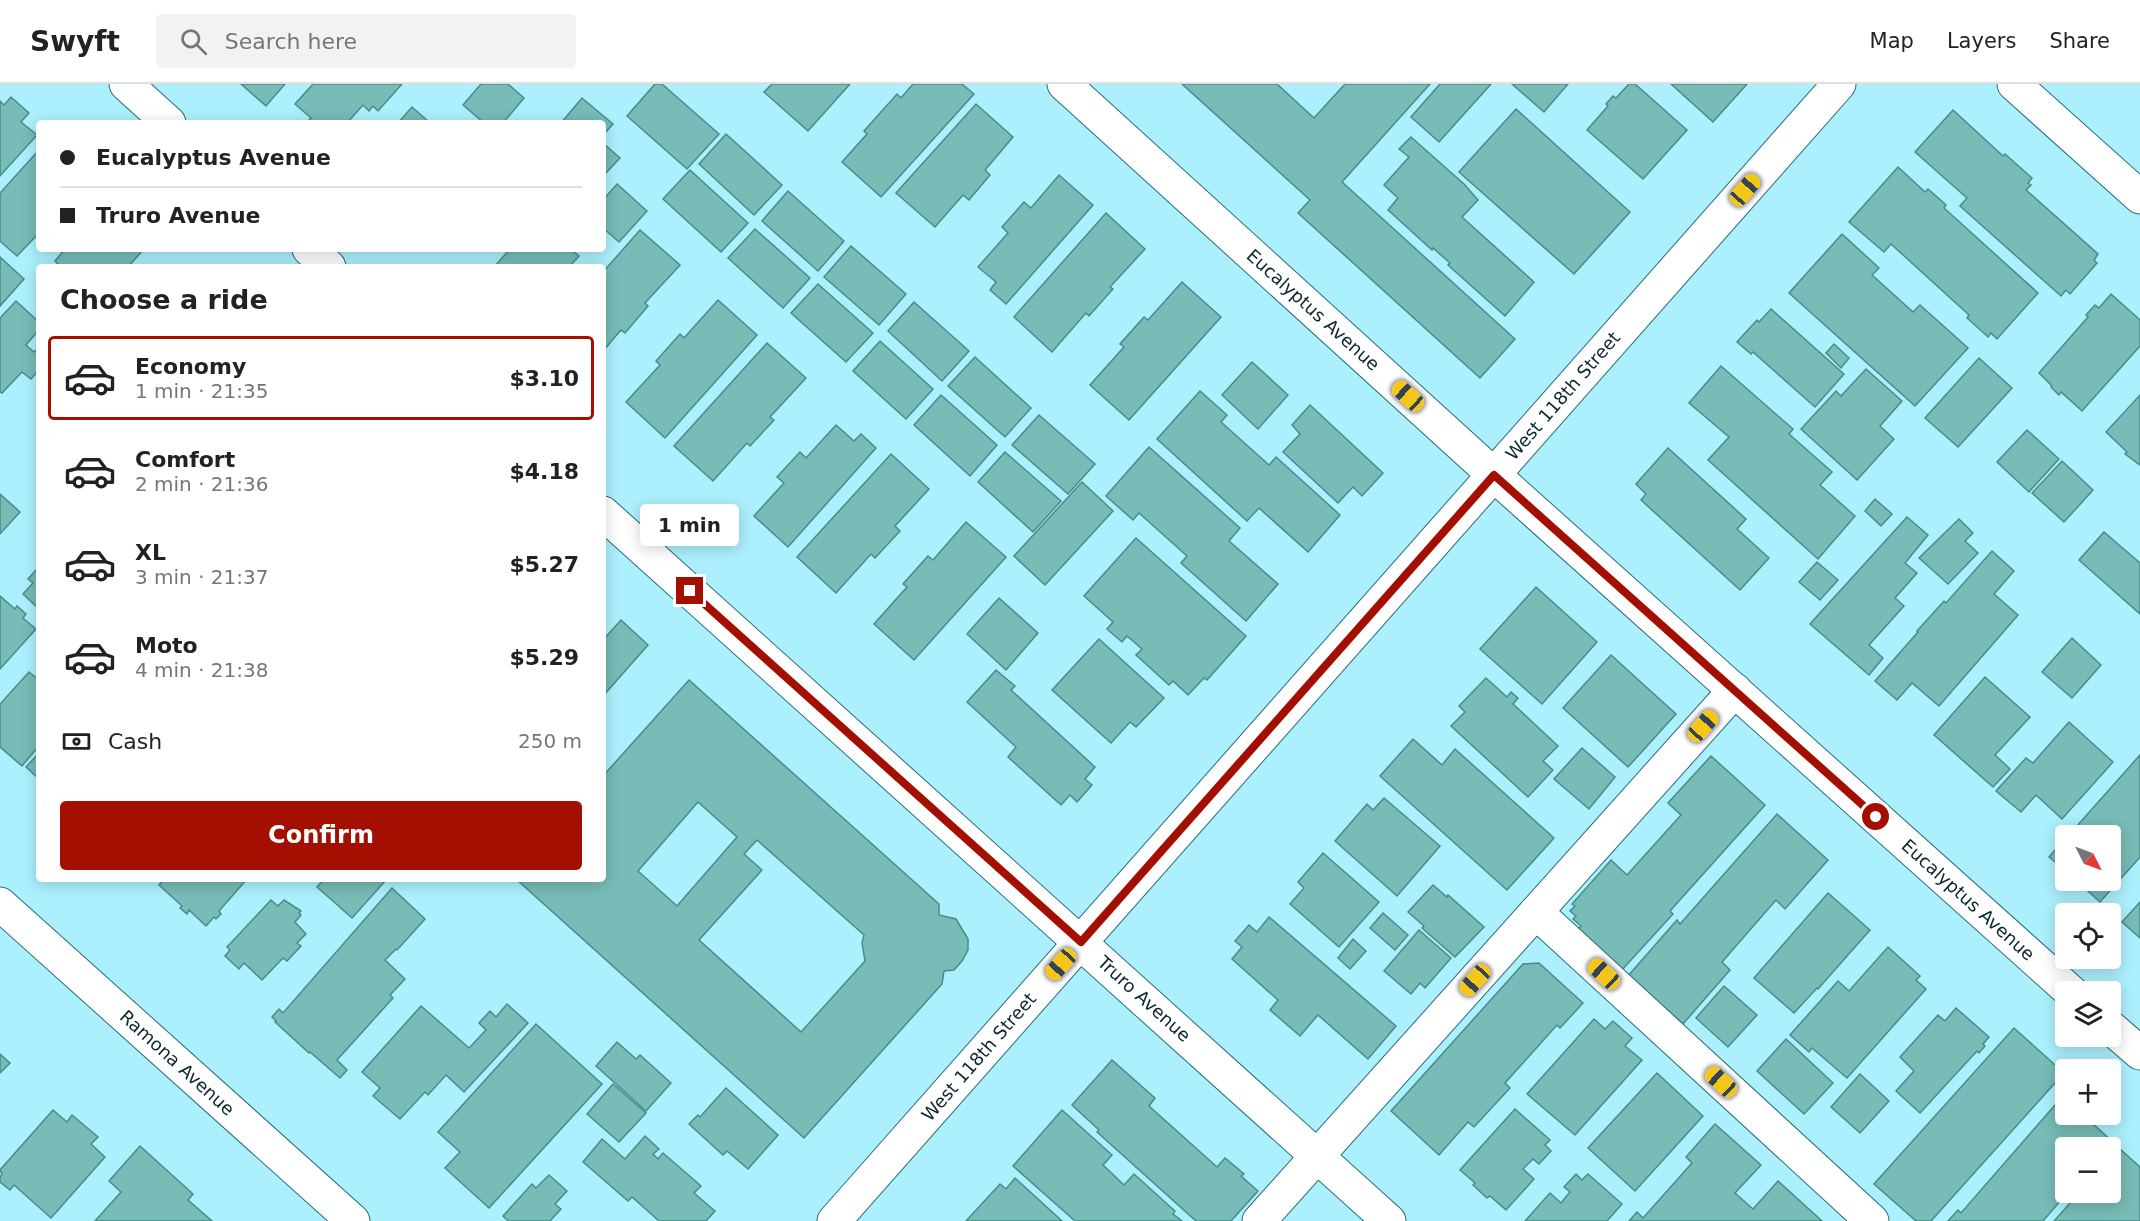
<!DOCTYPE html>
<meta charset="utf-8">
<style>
:root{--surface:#fff;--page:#f2f2f2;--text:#222;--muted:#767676;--line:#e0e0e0;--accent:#a30f00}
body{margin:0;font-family:"DejaVu Sans",sans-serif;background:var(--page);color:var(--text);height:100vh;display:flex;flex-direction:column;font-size:22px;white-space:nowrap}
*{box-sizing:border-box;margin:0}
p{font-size:20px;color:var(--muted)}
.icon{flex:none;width:33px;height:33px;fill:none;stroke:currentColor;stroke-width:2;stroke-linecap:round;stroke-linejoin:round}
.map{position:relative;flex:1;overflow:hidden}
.sheet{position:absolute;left:36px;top:180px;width:570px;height:618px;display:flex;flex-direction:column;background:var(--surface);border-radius:6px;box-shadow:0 3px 15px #0003}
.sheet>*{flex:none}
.top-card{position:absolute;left:36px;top:36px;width:570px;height:132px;border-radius:6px;box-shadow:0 3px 15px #0003;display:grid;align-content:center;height:132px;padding:0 24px;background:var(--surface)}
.needle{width:39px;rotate:132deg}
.buttons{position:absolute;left:2055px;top:741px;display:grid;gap:12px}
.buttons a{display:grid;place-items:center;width:66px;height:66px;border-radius:6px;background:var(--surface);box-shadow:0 3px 15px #0003;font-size:30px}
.end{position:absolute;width:27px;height:27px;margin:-14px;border:8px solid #a30f00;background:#fff;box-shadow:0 0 0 3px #fff}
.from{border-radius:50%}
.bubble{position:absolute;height:42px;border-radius:6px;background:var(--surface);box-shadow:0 3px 15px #0003;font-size:20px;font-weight:800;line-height:42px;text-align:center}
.car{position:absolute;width:18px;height:36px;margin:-18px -9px;border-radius:8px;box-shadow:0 0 4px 2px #0007;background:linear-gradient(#f5c518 24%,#345 0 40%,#f5c518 0 76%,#345 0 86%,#f5c518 0)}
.top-card b{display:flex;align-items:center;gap:21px;height:57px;font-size:22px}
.top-card b+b{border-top:2px solid var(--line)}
.top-card i{width:15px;height:15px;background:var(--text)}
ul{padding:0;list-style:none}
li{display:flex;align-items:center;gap:18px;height:84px;margin:0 12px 9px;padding:0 12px;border:3px solid transparent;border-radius:6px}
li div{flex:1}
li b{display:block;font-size:22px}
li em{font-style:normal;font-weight:800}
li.selected{border-color:var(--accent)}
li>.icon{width:54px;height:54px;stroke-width:1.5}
h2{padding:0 24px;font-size:27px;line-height:72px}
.pay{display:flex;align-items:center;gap:15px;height:66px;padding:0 24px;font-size:22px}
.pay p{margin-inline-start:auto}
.button{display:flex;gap:12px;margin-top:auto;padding:12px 24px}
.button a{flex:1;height:69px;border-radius:6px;background:var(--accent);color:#fff;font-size:24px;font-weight:800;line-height:69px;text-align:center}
header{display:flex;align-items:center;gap:36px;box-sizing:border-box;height:84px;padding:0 30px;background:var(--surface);border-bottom:2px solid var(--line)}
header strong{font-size:28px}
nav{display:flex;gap:33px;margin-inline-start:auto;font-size:21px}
.search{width:420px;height:54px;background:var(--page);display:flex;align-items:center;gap:15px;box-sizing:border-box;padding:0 21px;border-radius:6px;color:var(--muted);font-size:22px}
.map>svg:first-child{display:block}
</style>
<header>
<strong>Swyft</strong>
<div class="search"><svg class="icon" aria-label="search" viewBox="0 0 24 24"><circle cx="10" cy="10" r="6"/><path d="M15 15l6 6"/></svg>Search here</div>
<nav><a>Map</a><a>Layers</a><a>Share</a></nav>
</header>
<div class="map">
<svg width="2140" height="1137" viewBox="0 0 2140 1137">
<rect width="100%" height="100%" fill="#acf0fd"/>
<g fill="#77bcb7" stroke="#478c88" stroke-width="1.5" fill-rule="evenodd">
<path d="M241,0H285L266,22Z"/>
<path d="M313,0H402L378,27L373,22L369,27L363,21L347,39H306L311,34L295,20Z"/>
<path d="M481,0H508L524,14L503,39H484L463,21Z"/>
<path d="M655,0H662L719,50L687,85L627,32Z"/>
<path d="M772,0H850L808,47L764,8Z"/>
<path d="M913,0H962L974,10L881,113L842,78L867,50L864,47L897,10L901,14Z"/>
<path d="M1182,0H1277L1314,34L1345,0H1430L1342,98L1515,255L1480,294L1298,129L1310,116Z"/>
<path d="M1440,0H1491L1439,58L1411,33Z"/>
<path d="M1512,0H1568L1544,28Z"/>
<path d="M1629,0H1635L1687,46L1643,95L1587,46L1608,22L1606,20L1613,12L1616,14Z"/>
<path d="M1671,0H1747L1713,38Z"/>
<path d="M11,13L29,29L21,38L37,51L0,92V17L4,21Z"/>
<path d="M582,14L613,40L603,51V39H561Z"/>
<path d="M976,20L1013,53L985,86L990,91L969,116L963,111L935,143L896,109Z"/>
<path d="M412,23L430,39H398Z"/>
<path d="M1516,25L1630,128L1574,190L1459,88Z"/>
<path d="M1953,26L2003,72L2005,70L2032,94L2028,99L2031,101L2026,106L2098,170L2094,176L2097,179L2070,210L2066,206L2061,212L1960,122L1967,114L1915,68Z"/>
<path d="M726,50L782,101L754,131L699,80Z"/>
<path d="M1411,53L1464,100L1478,116L1462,133L1534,198L1505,232L1448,181L1450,179L1433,164L1432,166L1388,126L1398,114L1384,101L1409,73L1399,65Z"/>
<path d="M603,59L620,74L606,89L603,86Z"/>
<path d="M39,66V149L17,172L0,157V109Z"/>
<path d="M1898,83L1925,108L1928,105L1946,121L1944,124L2038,209L1997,255L1991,249L1988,253L1967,234L1969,231L1891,160L1884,168L1849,138Z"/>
<path d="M690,86L748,139L721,168L663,115Z"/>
<path d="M1059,91L1093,121L1006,220L990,206L996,198L978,183L1008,149L1002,143L1024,118L1031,124Z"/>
<path d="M617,100L647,127L619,158L603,144V116Z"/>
<path d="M788,107L844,157L818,187L762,137Z"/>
<path d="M1106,129L1145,165L1110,203L1113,205L1089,232L1086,229L1052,268L1014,233Z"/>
<path d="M755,145L810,194L783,224L728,174Z"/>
<path d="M640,146L680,181L645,219L648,222L625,249L621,246L603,267V188Z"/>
<path d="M1842,150L1879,184L1872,191L1913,228L1920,221L1968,264L1915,322L1789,209Z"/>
<path d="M851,162L906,210L879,241L824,193Z"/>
<path d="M65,165H144L128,183H61L55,177Z"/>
<path d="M510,165H571L579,172L569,183H494Z"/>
<path d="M0,173L24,195L0,222Z"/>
<path d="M1182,198L1221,233L1129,336L1090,301L1124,263L1120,260L1144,233L1148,236Z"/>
<path d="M818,200L873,249L846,278L791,229Z"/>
<path d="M2111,210L2140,236V262L2082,327L2061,308L2059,311L2051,303L2052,302L2039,289L2088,233L2086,231L2095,221L2099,224Z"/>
<path d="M718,216L757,251L665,354L626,318L660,281L656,277L680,250L684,254Z"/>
<path d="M16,217L39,238V246L26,261L34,268L39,263V286L31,295L22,288L2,309L0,308V234Z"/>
<path d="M914,218L969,267L942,297L888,247Z"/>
<path d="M1771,225L1844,290L1815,323L1753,268L1751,270L1737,258L1757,236L1759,238Z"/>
<path d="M880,257L933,305L906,335L853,287Z"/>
<path d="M767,259L806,294L770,333L774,336L750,362L747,359L713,397L674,362Z"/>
<path d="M1834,260L1849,274L1841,284L1826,269Z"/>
<path d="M975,273L1031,324L1005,353L948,302Z"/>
<path d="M1979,274L2012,304L1958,363L1925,334Z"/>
<path d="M1252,278L1288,311L1258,345L1222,311Z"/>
<path d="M1721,282L1793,345L1789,350L1832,388L1820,401L1855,432L1818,475L1708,376L1729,353L1689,319Z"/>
<path d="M1866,285L1902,317L1880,342L1894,355L1857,396L1801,345L1836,307L1841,312Z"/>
<path d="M1200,307L1227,331L1221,338L1269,381L1276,373L1340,431L1308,468L1259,424L1247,437L1157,355Z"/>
<path d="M941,311L997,361L970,392L914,341Z"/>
<path d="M2140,311V381L2125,370L2127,368L2106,348Z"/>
<path d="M1310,321L1383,389L1362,412L1353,403L1338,419L1283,368L1300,350L1292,341Z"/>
<path d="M1039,331L1095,380L1068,410L1012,361Z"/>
<path d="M836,341L854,357L861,350L876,364L788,463L754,432L784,399L777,393L800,368L806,374Z"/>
<path d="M2027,346L2059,375L2029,408L1997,378Z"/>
<path d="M1149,363L1240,444L1229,457L1278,500L1246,537L1181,479L1187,472L1139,429L1133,436L1106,412Z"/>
<path d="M1668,364L1746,435L1737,445L1769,474L1740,506L1641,416L1646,410L1636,400Z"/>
<path d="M1005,368L1061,417L1033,448L978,398Z"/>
<path d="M891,370L929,405L895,442L900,447L875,474L871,470L836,509L797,473Z"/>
<path d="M2062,377L2093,406L2064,438L2032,409Z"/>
<path d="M1082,398L1113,427L1045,501L1014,472Z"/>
<path d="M0,410L20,428L0,450Z"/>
<path d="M1875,415L1892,430L1881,442L1865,427Z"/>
<path d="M1907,433L1928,451L1905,479L1917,489L1895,514L1904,522L1869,561L1883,574L1869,591L1810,540Z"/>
<path d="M1959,435L1973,449L1965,457L1978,469L1948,500L1919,474Z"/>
<path d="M966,438L1006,473L914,576L874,540L907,503L903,500L928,472L933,476Z"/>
<path d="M2104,448L2140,479V530L2079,476Z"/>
<path d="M1136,454L1246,552L1207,596L1204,594L1188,611L1173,597L1169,601L1136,571L1142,565L1127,552L1122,558L1107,545L1113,538L1084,512Z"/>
<path d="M1992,467L2014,487L1994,510L2018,531L1939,622L1912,599L1897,616L1875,597L1918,548L1917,547L1944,517L1946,519Z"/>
<path d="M1817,478L1838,496L1820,516L1799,498Z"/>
<path d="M37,485L39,487V525L23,510L33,499L28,495Z"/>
<path d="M1536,503L1597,558L1542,620L1480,565Z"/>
<path d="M0,512L15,525L17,522L26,530L23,534L36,545L0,585Z"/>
<path d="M999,514L1038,549L1006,586L967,550Z"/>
<path d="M621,536L648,561L603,612V556Z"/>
<path d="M2072,554L2101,581L2072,614L2042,588Z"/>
<path d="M1099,555L1164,614L1136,643L1130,638L1111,659L1052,606Z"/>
<path d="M1611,571L1676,630L1628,683L1563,624Z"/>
<path d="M996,586L1015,602L1011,606L1095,683L1085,695L1092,701L1077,718L1070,711L1061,721L1008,673L1016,663L967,618Z"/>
<path d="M29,588L39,596V662L22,682L0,663V620Z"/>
<path d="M1985,593L2030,633L1995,671L2010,685L1993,703L1934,651Z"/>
<path d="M1486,594L1507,613L1511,608L1518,614L1513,620L1558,662L1543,677L1553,686L1528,713L1451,642L1465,628L1459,622Z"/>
<path d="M689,596L939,820V831L956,835L968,855V866L962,877L954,886L944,887L942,900L804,1054L516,795H603V692ZM698,718L737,753L677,822L638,787ZM757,756L864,851L862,859L865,877L801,948L699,856L762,786L744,770Z"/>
<path d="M2069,638L2113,678L2062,735L2036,711L2021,728L1996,707L2026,674L2033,679Z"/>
<path d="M1413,655L1442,681L1455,665L1554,754L1507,806L1380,692Z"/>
<path d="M1582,664L1615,693L1589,725L1554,695Z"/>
<path d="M39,669V695L26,683Z"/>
<path d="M2140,671V773L2100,818L2079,799L2082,796H2110V752H2068Z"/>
<path d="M1711,672L1765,721L1670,827L1673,830L1621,887L1577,847L1581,842L1573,835L1576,832L1570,827L1575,822L1572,820L1611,776L1627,791L1681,731L1668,719Z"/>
<path d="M1384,714L1440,762L1397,812L1335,757L1367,720L1373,726Z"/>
<path d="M1777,730L1828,776L1785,825L1776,816L1722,878L1730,886L1683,940L1628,892L1677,836L1680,840Z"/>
<path d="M2066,754V787L2049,773Z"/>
<path d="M1323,769L1379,818L1339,863L1290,820L1304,804L1298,798Z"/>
<path d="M164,795H247L219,827L221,830L216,835L214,833L206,842L189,826L187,830L180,824L182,822L159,801Z"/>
<path d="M324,795H387L352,834L317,803Z"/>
<path d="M1433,801L1447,813L1448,811L1484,843L1455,873L1422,844L1424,842L1408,828Z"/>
<path d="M392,804L425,835L397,866L396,865L385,876L405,895L390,911L393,914L337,976L347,986L340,994L310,968L309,969L275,938L276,937L272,933L279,925L283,929Z"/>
<path d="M1828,809L1870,846L1818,905L1817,904L1794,929L1754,894Z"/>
<path d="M271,816L278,822L284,816L301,827L299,829L301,831L295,838L306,850L297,859L301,862L287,877L283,874L262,896L244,879L239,885L225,872L230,866L227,863Z"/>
<path d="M2140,818V854L2122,838Z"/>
<path d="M1383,829L1408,851L1395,866L1370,844Z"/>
<path d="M1269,833L1396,942L1368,975L1318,931L1300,952L1270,926L1278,916L1232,875L1242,863L1235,857L1249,841L1257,848Z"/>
<path d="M1419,846L1451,874L1425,904L1420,899L1411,910L1384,887Z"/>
<path d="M1353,855L1366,867L1350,885L1338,874Z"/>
<path d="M1888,863L1920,892L1916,896L1926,905L1847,994L1812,964L1809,968L1790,951L1838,897L1849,907Z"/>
<path d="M1539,879L1583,919L1560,944L1557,941L1505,999L1510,1004L1474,1043L1468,1038L1439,1071L1391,1027L1523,880Z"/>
<path d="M1724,902L1757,931L1728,963L1696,934Z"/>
<path d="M507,920L528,939L464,1008L446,991L428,1011L425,1008L400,1035L373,1012L380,1004L362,988L421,922L469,964L486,946L479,939L490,927L496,933Z"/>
<path d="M1956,924L1989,953L1983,960L1985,962L1979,969L1977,967L1920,1029L1896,1007L1914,987L1900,973L1938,931L1945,937Z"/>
<path d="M1594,935L1605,945L1613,937L1632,954L1625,962L1642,976L1575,1051L1527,1010Z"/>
<path d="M536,940L602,1000L489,1124L445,1084L460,1068L438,1048Z"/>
<path d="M2014,944L2064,989L1931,1137H1916L1874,1100Z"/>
<path d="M1786,955L1833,999L1804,1030L1757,987Z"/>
<path d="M617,958L636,975L640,971L671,999L646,1027L596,982Z"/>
<path d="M0,970L10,979L0,989Z"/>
<path d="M1112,976L1155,1014L1149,1022L1217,1083L1225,1074L1244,1090L1241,1092L1258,1107L1231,1137H1196L1097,1048L1099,1046L1072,1021Z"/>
<path d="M1657,989L1703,1032L1635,1107L1588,1064Z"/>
<path d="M1860,990L1889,1017L1860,1049L1831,1023Z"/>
<path d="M613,1000L646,1029L619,1058L587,1030Z"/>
<path d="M726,1004L778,1051L748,1085L727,1067L723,1071L689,1040L698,1031L700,1033Z"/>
<path d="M2062,1013L2066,1016V1030H2082L2113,1058L2108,1064H2066V1108H2068L2043,1137H1948L1958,1126L1961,1129Z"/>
<path d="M1515,1025L1550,1056L1545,1061L1551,1067L1539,1080L1533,1075L1523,1085L1534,1095L1506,1126L1490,1112L1487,1114L1473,1101L1475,1099L1460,1086Z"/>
<path d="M53,1026L67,1038L72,1031L98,1053L91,1060L105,1073L51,1134L14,1101L10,1106L0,1098V1093L2,1090L0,1086Z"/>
<path d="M1062,1026L1112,1071L1103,1081L1124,1101L1134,1090L1175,1127L1173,1130L1182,1137H1075L1013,1082Z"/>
<path d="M1715,1040L1761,1081L1735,1109L1753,1125L1778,1097L1822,1137H1629L1637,1128L1643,1134L1692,1079L1686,1073Z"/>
<path d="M645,1052L659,1065L653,1070L658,1075L663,1069L701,1102L694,1109L715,1127L706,1137H659L632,1113L628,1117L583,1078L602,1055L625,1075Z"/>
<path d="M140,1062L193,1110L188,1116L212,1137H95L121,1108L109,1097Z"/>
<path d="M2120,1065L2140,1083V1137H2054L2080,1108H2110V1075Z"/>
<path d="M1576,1090L1582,1096L1588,1090L1622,1120L1607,1137H1525L1550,1109L1561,1119L1570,1108L1564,1103Z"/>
<path d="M549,1091L567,1107L555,1120L561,1125L550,1137H508L503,1132L532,1100L536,1104Z"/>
<path d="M1015,1094L1062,1137H966L1000,1100L1006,1105Z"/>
</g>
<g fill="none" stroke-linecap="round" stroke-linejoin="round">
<defs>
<g id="minor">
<path d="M126,0L169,39"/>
<path d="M1064,0L1494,391L2071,908"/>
<path d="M2014,0L2140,113"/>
<path d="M309,165L329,183"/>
<path d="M603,429L1389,1137"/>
<path d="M0,820L353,1137"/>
<path d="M1536,828L1872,1137"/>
<path d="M2110,943L2140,969"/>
<path d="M834,1137L1839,0"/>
<path d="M1259,1137L1735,606"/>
</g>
</defs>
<use href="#minor" stroke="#286c78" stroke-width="35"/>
<use href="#minor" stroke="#fff" stroke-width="33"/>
</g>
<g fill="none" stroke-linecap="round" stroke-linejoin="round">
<path stroke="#a30f00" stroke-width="8" d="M690,507L1081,858L1494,391L1876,733"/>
</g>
<g text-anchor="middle" stroke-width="4.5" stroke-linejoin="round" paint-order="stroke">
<g font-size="18" fill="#0b282d" stroke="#fff">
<text transform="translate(1313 226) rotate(42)" y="6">Eucalyptus Avenue</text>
<text transform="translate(1563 312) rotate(-49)" y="6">West 118th Street</text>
<text transform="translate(1968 816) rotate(42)" y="6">Eucalyptus Avenue</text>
<text transform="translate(1144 915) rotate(42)" y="6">Truro Avenue</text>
<text transform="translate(979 973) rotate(-49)" y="6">West 118th Street</text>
<text transform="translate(177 979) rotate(42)" y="6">Ramona Avenue</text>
</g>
</g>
</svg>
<div class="buttons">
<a><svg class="needle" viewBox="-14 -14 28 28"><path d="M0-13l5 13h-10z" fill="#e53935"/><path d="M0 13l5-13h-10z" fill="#767676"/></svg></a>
<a><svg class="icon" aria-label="locate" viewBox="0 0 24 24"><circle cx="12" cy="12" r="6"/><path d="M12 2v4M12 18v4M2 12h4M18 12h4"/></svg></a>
<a><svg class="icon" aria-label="layers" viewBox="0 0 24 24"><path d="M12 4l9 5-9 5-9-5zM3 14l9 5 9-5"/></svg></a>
<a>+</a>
<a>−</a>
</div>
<i class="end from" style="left:1876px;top:733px"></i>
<i class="end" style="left:690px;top:507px"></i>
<div class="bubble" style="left:640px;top:420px;width:99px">1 min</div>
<i class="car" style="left:1745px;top:106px;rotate:41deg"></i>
<i class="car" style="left:1408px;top:312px;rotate:312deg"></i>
<i class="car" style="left:1703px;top:642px;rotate:42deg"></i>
<i class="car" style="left:1061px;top:880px;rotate:222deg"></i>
<i class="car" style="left:1604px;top:890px;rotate:313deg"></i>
<i class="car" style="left:1475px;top:896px;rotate:222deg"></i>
<i class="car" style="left:1721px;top:998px;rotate:313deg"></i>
<div class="top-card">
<b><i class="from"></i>Eucalyptus Avenue</b>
<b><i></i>Truro Avenue</b>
</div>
<section class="sheet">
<h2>Choose a ride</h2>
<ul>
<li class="selected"><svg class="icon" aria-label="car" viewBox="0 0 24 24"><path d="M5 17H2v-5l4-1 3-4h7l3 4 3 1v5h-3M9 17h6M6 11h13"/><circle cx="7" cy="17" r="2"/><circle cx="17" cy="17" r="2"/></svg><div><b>Economy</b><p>1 min · 21:35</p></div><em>$3.10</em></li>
<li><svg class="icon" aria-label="car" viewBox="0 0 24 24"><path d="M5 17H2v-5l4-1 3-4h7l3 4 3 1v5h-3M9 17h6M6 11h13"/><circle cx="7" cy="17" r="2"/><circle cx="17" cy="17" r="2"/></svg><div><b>Comfort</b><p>2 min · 21:36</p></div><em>$4.18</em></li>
<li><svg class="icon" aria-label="car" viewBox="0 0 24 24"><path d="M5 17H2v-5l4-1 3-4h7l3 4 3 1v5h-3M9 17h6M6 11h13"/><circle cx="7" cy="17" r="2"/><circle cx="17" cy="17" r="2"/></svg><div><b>XL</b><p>3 min · 21:37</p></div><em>$5.27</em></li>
<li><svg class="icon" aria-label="car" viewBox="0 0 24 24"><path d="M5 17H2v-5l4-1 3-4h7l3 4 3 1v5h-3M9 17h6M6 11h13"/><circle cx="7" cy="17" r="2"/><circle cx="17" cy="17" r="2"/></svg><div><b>Moto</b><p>4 min · 21:38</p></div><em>$5.29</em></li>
</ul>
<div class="pay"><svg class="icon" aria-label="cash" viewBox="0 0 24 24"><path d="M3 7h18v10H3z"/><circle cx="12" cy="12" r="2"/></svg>Cash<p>250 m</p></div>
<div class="button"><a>Confirm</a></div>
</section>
</div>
